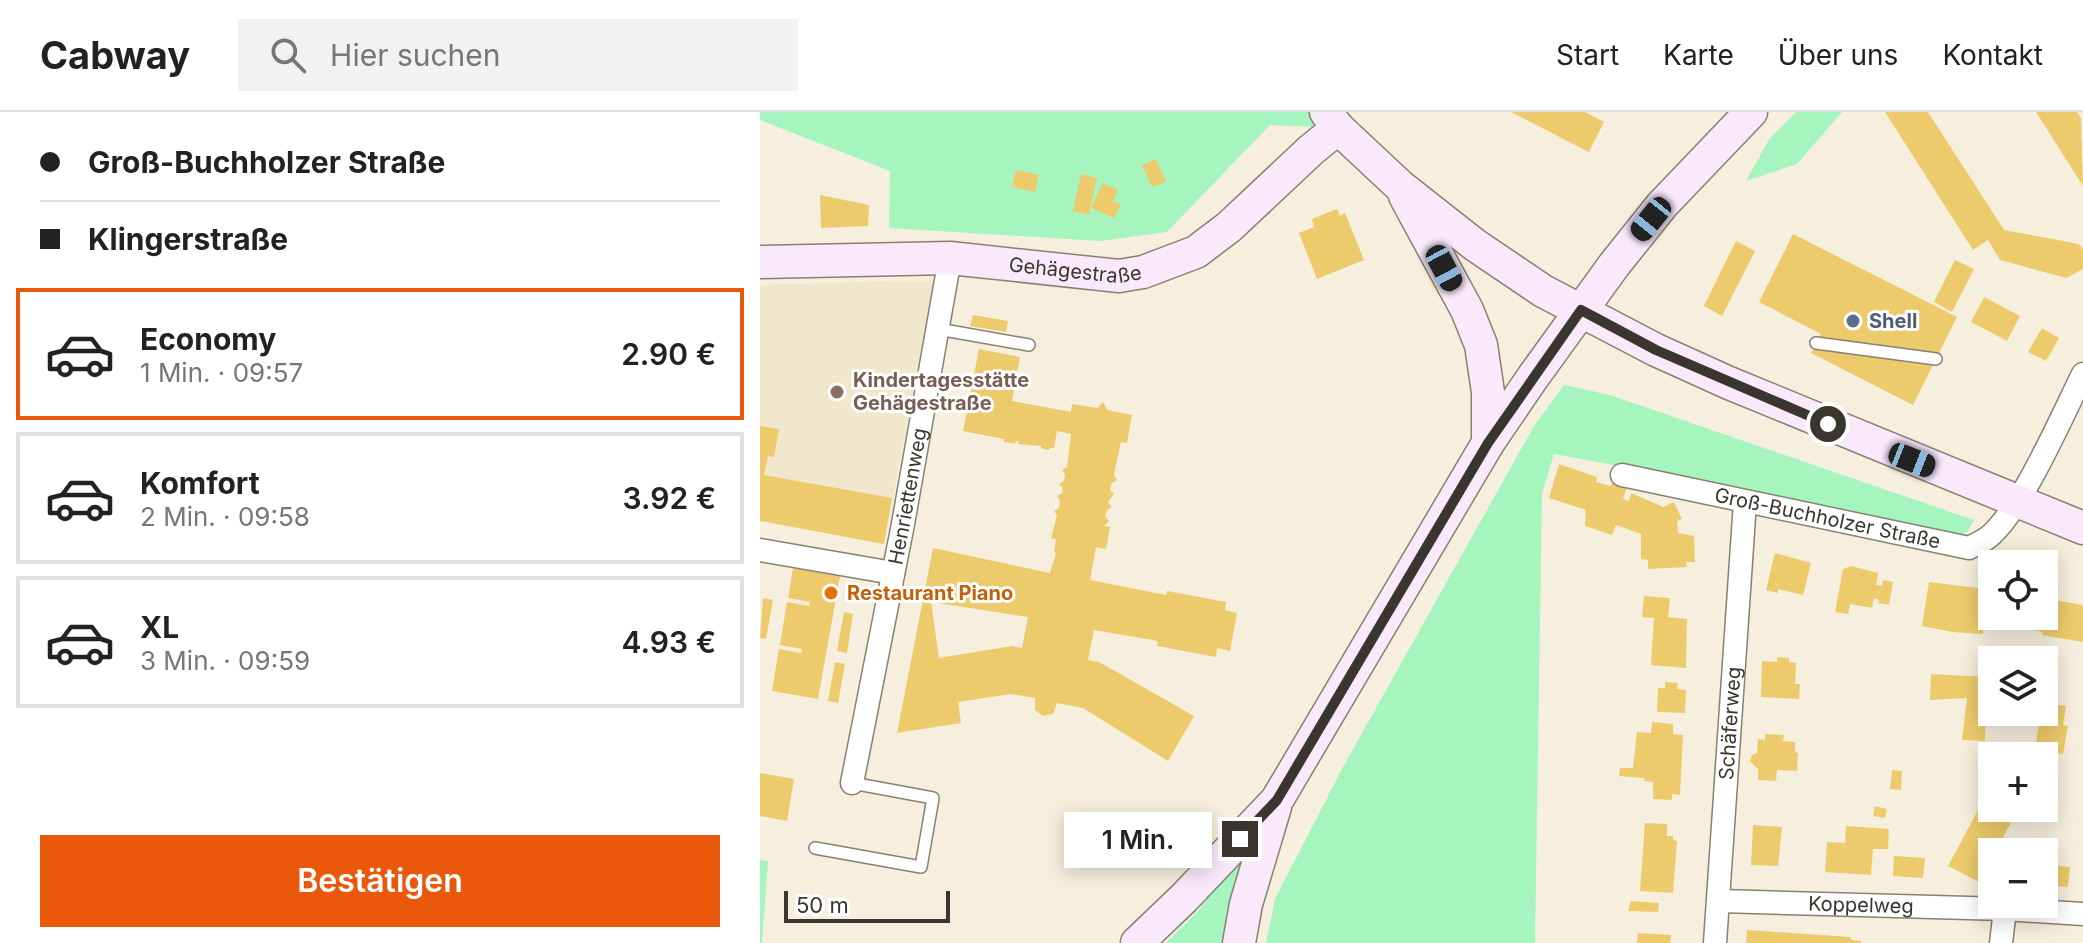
<!DOCTYPE html>
<html lang="de">
<meta charset="utf-8">
<style>
:root{--surface:#fff;--page:#f2f2f2;--text:#222;--muted:#767676;--line:#e0e0e0;--accent:#ea580c}
body{margin:0;font-family:Inter,sans-serif;background:var(--page);color:var(--text);height:100vh;display:flex;flex-direction:column;font-size:30px;white-space:nowrap}
*{box-sizing:border-box;margin:0}
p{font-size:26px;color:var(--muted)}
.icon{flex:none;width:44px;height:44px;fill:none;stroke:currentColor;stroke-width:2;stroke-linecap:round;stroke-linejoin:round}
.map{position:relative;flex:1;overflow:hidden}
.side{display:flex;flex-direction:column;background:var(--surface);width:760px}
.side>*{flex:none}
.top-card{display:grid;align-content:center;height:176px;padding:0 40px;background:var(--surface)}
.controls{position:absolute;left:1218px;top:438px;display:grid;gap:16px}
.controls a{display:grid;place-items:center;width:80px;height:80px;border-radius:0px;background:var(--surface);box-shadow:0 4px 20px #0003;font-size:40px}
.scale{position:absolute;left:24px;bottom:20px;width:166px;box-sizing:border-box;padding-left:8px;border:4px solid #39362f;border-top:0;font-size:22px;line-height:28px;white-space:nowrap;color:#39362f;-webkit-text-stroke:6px #fff;paint-order:stroke}
.end{position:absolute;width:36px;height:36px;margin:-18px;border:10px solid #39362f;background:#fff;box-shadow:0 0 0 4px #fff}
.from{border-radius:50%}
.bubble{position:absolute;height:56px;border-radius:0px;background:var(--surface);box-shadow:0 4px 20px #0003;font-size:26px;font-weight:600;line-height:56px;text-align:center}
.car{position:absolute;width:24px;height:48px;margin:-24px -12px;border-radius:10px;box-shadow:0 0 6px 2px #0007;background:linear-gradient(#222 24%,#8ab4d8 0 40%,#222 0 76%,#8ab4d8 0 86%,#222 0)}
.top-card b{display:flex;align-items:center;gap:28px;height:76px;font-size:30px}
.top-card b+b{border-top:2px solid var(--line)}
.top-card i{width:20px;height:20px;background:var(--text)}
ul{padding:0;list-style:none}
li{display:flex;align-items:center;gap:24px;height:132px;margin:0 16px 12px;padding:0 24px;border:4px solid var(--line);border-radius:0px}
li div{flex:1}
li b{display:block;font-size:30px}
li em{font-style:normal;font-weight:600}
li.on{border-color:var(--accent)}
li>.icon{width:72px;height:72px;stroke-width:1.5}
.cta{display:flex;gap:16px;margin-top:auto;padding:16px 40px}
.cta a{flex:1;height:92px;border-radius:0px;background:var(--accent);color:#fff;font-size:32px;font-weight:600;line-height:92px;text-align:center}
header{display:flex;align-items:center;gap:48px;box-sizing:border-box;height:112px;padding:0 40px;background:var(--surface);border-bottom:2px solid var(--line)}
header strong{font-size:38px}
nav{display:flex;gap:44px;margin-inline-start:auto;font-size:28px}
.search{width:560px;height:72px;background:var(--page);display:flex;align-items:center;gap:20px;box-sizing:border-box;padding:0 28px;border-radius:0px;color:var(--muted);font-size:30px}
main{display:flex;flex:1;min-height:0}
.map>svg:first-child{display:block}
</style>
<header>
<strong>Cabway</strong>
<div class="search"><svg class="icon" aria-label="search" viewBox="0 0 24 24"><circle cx="10" cy="10" r="6"/><path d="M15 15l6 6"/></svg>Hier suchen</div>
<nav><a>Start</a><a>Karte</a><a>Über uns</a><a>Kontakt</a></nav>
</header>
<main>
<section class="side">
<div class="top-card">
<b><i class="from"></i>Groß-Buchholzer Straße</b>
<b><i></i>Klingerstraße</b>
</div>
<ul>
<li class="on"><svg class="icon" aria-label="car" viewBox="0 0 24 24"><path d="M5 17H2v-5l4-1 3-4h7l3 4 3 1v5h-3M9 17h6M6 11h13"/><circle cx="7" cy="17" r="2"/><circle cx="17" cy="17" r="2"/></svg><div><b>Economy</b><p>1 Min. · 09:57</p></div><em>2.90 €</em></li>
<li><svg class="icon" aria-label="car" viewBox="0 0 24 24"><path d="M5 17H2v-5l4-1 3-4h7l3 4 3 1v5h-3M9 17h6M6 11h13"/><circle cx="7" cy="17" r="2"/><circle cx="17" cy="17" r="2"/></svg><div><b>Komfort</b><p>2 Min. · 09:58</p></div><em>3.92 €</em></li>
<li><svg class="icon" aria-label="car" viewBox="0 0 24 24"><path d="M5 17H2v-5l4-1 3-4h7l3 4 3 1v5h-3M9 17h6M6 11h13"/><circle cx="7" cy="17" r="2"/><circle cx="17" cy="17" r="2"/></svg><div><b>XL</b><p>3 Min. · 09:59</p></div><em>4.93 €</em></li>
</ul>
<div class="cta"><a>Bestätigen</a></div>
</section>
<div class="map">
<svg width="1323" height="831" viewBox="0 0 1323 831">
<rect width="100%" height="100%" fill="#f6efdd"/>
<path fill="#f0e7cd" d="M128,169H174L124,432L0,409V173Z"/>
<g fill="#a6f5bf">
<path d="M0,0H562L575,16L510,13L407,120L341,129L129,116L130,59L0,8Z"/>
<path d="M1036,0H1082L1037,52L986,69L1010,26Z"/>
<path d="M804,273L850,283L1214,408L1207,420L1192,426L999,380L794,342L782,382L775,831H506L515,787L583,655L774,314Z"/>
<path d="M492,731L472,781L462,831H406L438,799Z"/>
<path d="M0,748L8,749L2,831H0Z"/>
</g>
<g fill="#edcb6c" fill-rule="evenodd">
<path d="M751,0H825L844,10L829,40Z"/>
<path d="M1125,0H1168L1244,118L1319,132L1323,137V157L1306,166L1240,148L1228,128L1213,138Z"/>
<path d="M1276,0H1317L1321,6L1323,74Z"/>
<path d="M396,47L406,70L392,75L382,53Z"/>
<path d="M256,58L279,63L275,80L252,75Z"/>
<path d="M321,62L337,66L329,103L313,99Z"/>
<path d="M343,71L358,78L353,89L361,92L354,106L331,96Z"/>
<path d="M60,83L109,93L108,114L61,116Z"/>
<path d="M577,97L580,104L585,101L604,148L557,167L539,121L554,115L552,107Z"/>
<path d="M1033,122L1197,205L1153,293L1051,241L1061,222L999,190Z"/>
<path d="M976,129L995,139L962,204L944,194Z"/>
<path d="M1195,148L1214,157L1192,200L1174,190Z"/>
<path d="M1224,185L1260,204L1247,229L1211,210Z"/>
<path d="M213,203L248,209L246,220L210,214Z"/>
<path d="M1282,216L1299,226L1286,249L1268,240Z"/>
<path d="M219,237L260,245L252,289L311,300L312,292L337,296L343,290L347,298L372,303L367,331L361,330L354,362L357,368L352,371L350,378L354,382L348,390L352,395L347,398L345,404L349,409L344,414L350,415L346,437L336,435L330,468L406,483L407,479L466,490L465,498L477,501L470,539L457,536L456,545L397,534L398,529L334,518L328,548L339,550L434,604L408,649L323,596L297,591L293,602L283,604L275,598V586L251,582L198,590L201,611L137,621L173,436L290,461L296,441L294,440L296,427L291,426L297,403L294,399L299,396L300,389L297,384L302,381L303,377L299,372L304,369L305,362L302,358L307,355L311,322L297,319L294,336H290L289,338L281,336V334L258,332L259,329H256L255,332L244,330V327L203,319ZM171,490L268,505L262,536L252,534L179,546Z"/>
<path d="M0,314L19,317L14,345L8,344L4,363L132,386L124,432L0,409Z"/>
<path d="M799,352L837,365L836,370L850,374L852,371L867,375L863,387L869,389L871,381L903,395L914,390L922,407L917,409L918,421L934,424L935,450H926L927,455L888,457V448L881,447V422L856,413L852,423L825,414L826,398L789,386Z"/>
<path d="M1015,441L1051,451L1043,483L1018,477V481L1006,478Z"/>
<path d="M1091,454L1118,461L1116,473L1122,474L1123,468L1133,470L1129,493L1118,491L1119,488L1114,486L1112,496L1090,492L1088,502L1075,500L1083,457Z"/>
<path d="M33,456L80,464L58,587L12,579L19,537L41,541L42,537L20,533L27,490L49,494L50,490L28,486Z"/>
<path d="M1169,470L1226,477L1228,480L1223,522L1192,520L1162,514Z"/>
<path d="M884,484L910,486L908,505L927,507L926,556L891,553L894,506L882,505Z"/>
<path d="M3,486L13,488L6,527L0,526Z"/>
<path d="M1284,486L1323,493V530L1282,523L1283,520L1265,516L1267,504H1284Z"/>
<path d="M84,500L93,502L87,541L77,539Z"/>
<path d="M1017,545L1029,546V550L1036,551L1035,572H1040L1039,587L1001,585L1002,549L1017,550Z"/>
<path d="M75,550L85,552L78,591L68,589Z"/>
<path d="M1171,562L1228,565L1225,629L1202,628L1207,586L1170,588Z"/>
<path d="M905,570L918,571L917,577L926,578L925,601L897,600L898,576H905Z"/>
<path d="M1284,591L1306,594L1303,613L1308,614L1303,642L1275,637L1279,611H1275L1277,600H1284Z"/>
<path d="M892,610L913,612V622L923,623L920,683L912,682V688L893,687V670L884,669L885,666L859,664L860,656H873L877,620L891,621Z"/>
<path d="M1005,622L1024,623L1023,629L1035,630V640L1038,641L1037,659L1017,658L1016,669L998,668V657L990,649L992,643L997,641L998,627L1005,628Z"/>
<path d="M1132,658L1142,659L1141,678L1130,677Z"/>
<path d="M0,661L34,667L27,709L0,704Z"/>
<path d="M1232,672V696H1259L1235,740H1232V746L1219,770L1188,754Z"/>
<path d="M1115,694L1127,697L1125,706L1113,704Z"/>
<path d="M885,711L907,712V724H913V728L917,729L913,781L880,779Z"/>
<path d="M993,713L1022,715L1018,754L991,753Z"/>
<path d="M1086,714L1129,717L1128,737H1113L1111,763L1065,760L1067,730L1085,731Z"/>
<path d="M1134,744L1165,746L1163,766L1133,764Z"/>
<path d="M1284,753L1310,755L1308,775L1284,773Z"/>
<path d="M871,789L899,791L898,800L868,799Z"/>
<path d="M987,818L1091,825V828L1101,829V831H986Z"/>
<path d="M878,821L911,823L910,831H877Z"/>
</g>
<g fill="none" stroke-linecap="round" stroke-linejoin="round">
<defs>
<g id="lane">
<path d="M178,217L269,233"/>
<path d="M1056,231L1176,247"/>
<path d="M55,736L161,755L173,686L92,671"/>
</g>
<g id="street">
<path id="s1" d="M862,363L1209,436C1215,433 1221,430 1226,427C1259,404 1303,302 1323,262"/>
<path d="M0,438L133,461"/>
<path id="s2" d="M92,671L143,412L190,146"/>
<path id="s3" d="M959,789L1245,797L1323,802"/>
<path id="s4" d="M955,831L985,390"/>
<path d="M1241,831L1245,797"/>
</g>
<g id="secondary">
<path d="M566,0L578,16L640,74L715,133L783,179L896,238L969,271L1323,416"/>
<path d="M645,84L707,198L721,233L728,280V331"/>
<path id="s5" d="M0,150L190,146L359,164L383,160L436,140L469,115L551,38L578,16"/>
<path d="M377,831L424,786L517,688L728,331L773,265L854,153L902,93L991,0"/>
<path d="M479,831L486,792L515,695"/>
</g>
</defs>
<use href="#lane" stroke="#878171" stroke-width="14"/>
<use href="#street" stroke="#878171" stroke-width="25"/>
<use href="#secondary" stroke="#878171" stroke-width="35"/>
<use href="#lane" stroke="#fff" stroke-width="11"/>
<use href="#street" stroke="#fff" stroke-width="22"/>
<use href="#secondary" stroke="#f9e9fb" stroke-width="32"/>
</g>
<g fill="none" stroke-linecap="round" stroke-linejoin="round">
<path stroke="#39362f" stroke-width="10" d="M480,727L517,688L728,331L821,198L896,238L1068,312"/>
</g>
<circle fill="#5c6f8a" stroke="#fff" stroke-width="3" cx="1093" cy="209" r="8"/>
<circle fill="#8d6e63" stroke="#fff" stroke-width="3" cx="77" cy="280" r="8"/>
<circle fill="#e8710a" stroke="#fff" stroke-width="3" cx="71" cy="481" r="8"/>
<g text-anchor="middle" stroke-width="6" stroke-linejoin="round" paint-order="stroke">
<g font-size="20" fill="#39362f" stroke="#fff">
<text dy="7" stroke="none"><textPath href="#s5" startOffset="316">Gehägestraße</textPath></text>
<text dy="7" stroke="none"><textPath href="#s2" startOffset="292">Henriettenweg</textPath></text>
<text dy="7" stroke="none"><textPath href="#s1" startOffset="210">Groß-Buchholzer Straße</textPath></text>
<text dy="7" stroke="none"><textPath href="#s4" startOffset="220">Schäferweg</textPath></text>
<text dy="7" stroke="none"><textPath href="#s3" startOffset="142">Koppelweg</textPath></text>
</g>
<g font-size="20" font-weight="bold" fill="#4e5e75" stroke="#fff" text-anchor="start">
<text x="1109" y="216">Shell</text>
</g>
<g font-size="20" font-weight="bold" fill="#785e54" stroke="#fff" text-anchor="start">
<text x="93" y="275">Kindertagesstätte<tspan x="93" dy="23">Gehägestraße</tspan></text>
</g>
<g font-size="20" font-weight="bold" fill="#c56008" stroke="#fff" text-anchor="start">
<text x="87" y="488">Restaurant Piano</text>
</g>
</g>
</svg>
<div class="controls">
<a><svg class="icon" aria-label="locate" viewBox="0 0 24 24"><circle cx="12" cy="12" r="6"/><path d="M12 2v4M12 18v4M2 12h4M18 12h4"/></svg></a>
<a><svg class="icon" aria-label="layers" viewBox="0 0 24 24"><path d="M12 4l9 5-9 5-9-5zM3 14l9 5 9-5"/></svg></a>
<a>+</a>
<a>−</a>
</div>
<div class="scale">50 m</div>
<i class="end from" style="left:1068px;top:312px"></i>
<i class="end" style="left:480px;top:727px"></i>
<div class="bubble" style="left:304px;top:700px;width:148px">1 Min.</div>
<i class="car" style="left:891px;top:107px;rotate:219deg"></i>
<i class="car" style="left:684px;top:156px;rotate:152deg"></i>
<i class="car" style="left:1152px;top:348px;rotate:112deg"></i>
</div>
</main>
